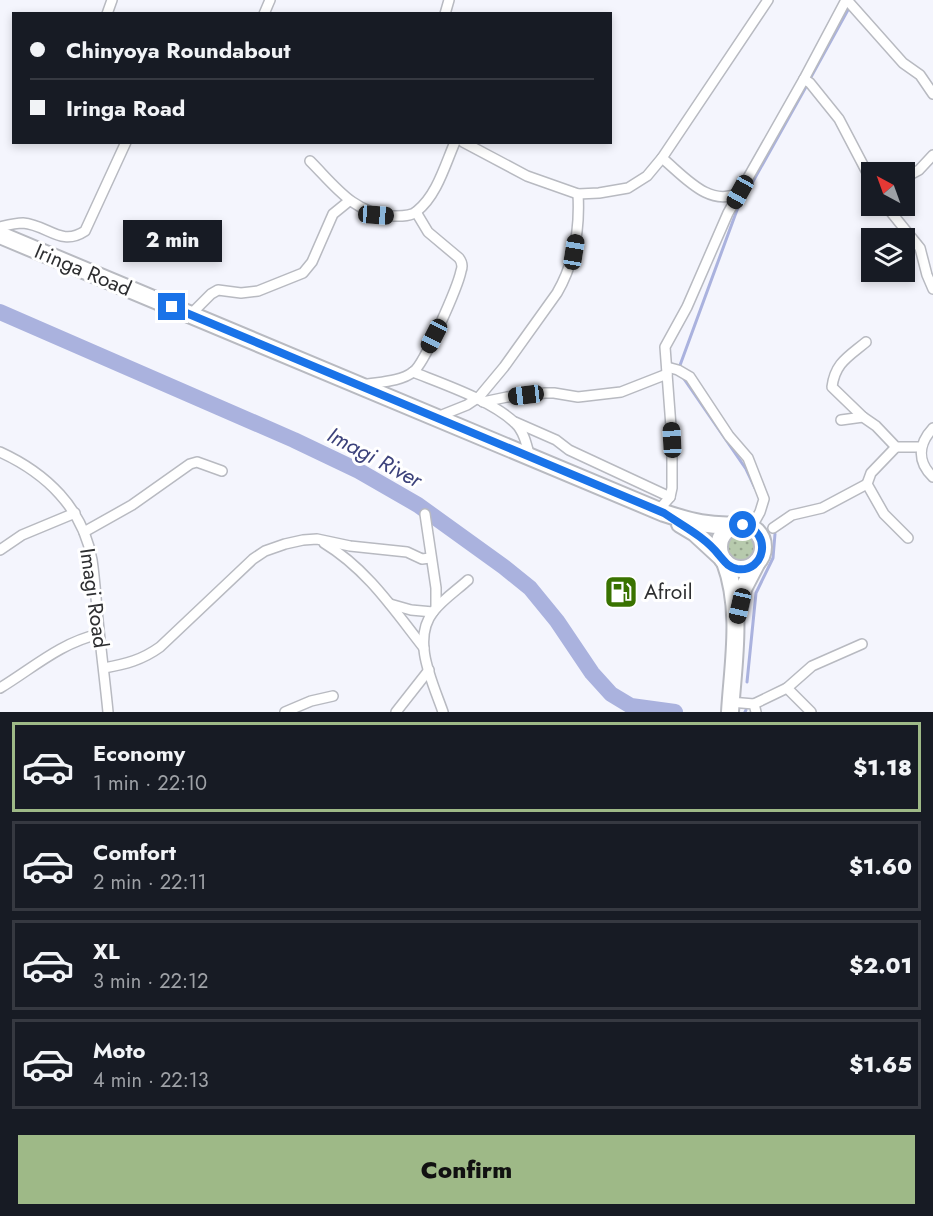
<!DOCTYPE html>
<meta charset="utf-8">
<style>
:root{--surface:#171b24;--page:#20242c;--text:#f1f3f6;--muted:#9ea1a6;--line:#363941;--accent:#9eb987}
body{margin:0;font-family:Jost,sans-serif;background:var(--page);color:var(--text);height:100vh;display:flex;flex-direction:column;font-size:22px;white-space:nowrap}
*{box-sizing:border-box;margin:0}
p{font-size:20px;color:var(--muted)}
.icon{flex:none;width:33px;height:33px;fill:none;stroke:currentColor;stroke-width:2;stroke-linecap:round;stroke-linejoin:round}
.map{position:relative;height:712px;overflow:hidden}
.details{display:flex;flex-direction:column;background:var(--surface);flex:1}
.details>*{flex:none}
.guide{position:absolute;left:12px;top:12px;width:600px;height:132px;border-radius:0px;box-shadow:0 3px 9px #0003;display:grid;align-content:center;height:132px;padding:0 18px;background:var(--surface)}
.needle{width:39px;rotate:319deg}
.controls{position:absolute;left:861px;top:162px;display:grid;gap:12px}
.controls a{display:grid;place-items:center;width:54px;height:54px;border-radius:0px;background:var(--surface);box-shadow:0 3px 9px #0003;font-size:30px}
.end{position:absolute;width:27px;height:27px;margin:-14px;border:8px solid #1a73e8;background:#fff;box-shadow:0 0 0 3px #fff}
.from{border-radius:50%}
.bubble{position:absolute;height:42px;border-radius:0px;background:var(--surface);box-shadow:0 3px 9px #0003;font-size:20px;font-weight:800;line-height:42px;text-align:center}
.car{position:absolute;width:18px;height:36px;margin:-18px -9px;border-radius:8px;box-shadow:0 0 4px 2px #0007;background:linear-gradient(#222 24%,#8ab4d8 0 40%,#222 0 76%,#8ab4d8 0 86%,#222 0)}
.guide b{display:flex;align-items:center;gap:21px;height:57px;font-size:22px}
.guide b+b{border-top:2px solid var(--line)}
.guide i{width:15px;height:15px;background:var(--text)}
ul{padding:10px 0 0;list-style:none}
li{display:flex;align-items:center;gap:18px;height:90px;margin:0 12px 9px;padding:0 6px;border:3px solid var(--line);border-radius:0px}
li div{flex:1}
li b{display:block;font-size:22px}
li em{font-style:normal;font-weight:800}
li.selected{border-color:var(--accent)}
li>.icon{width:54px;height:54px;stroke-width:1.5}
.cta{display:flex;gap:12px;margin-top:auto;padding:12px 18px}
.cta a{flex:1;height:69px;border-radius:0px;background:var(--accent);color:#111;font-size:24px;font-weight:800;line-height:69px;text-align:center}
.map>svg:first-child{display:block}
</style>
<div class="map">
<svg width="933" height="712" viewBox="0 0 933 712">
<defs>
<pattern id="grass-dots" width="8" height="8" patternUnits="userSpaceOnUse" patternTransform="scale(1.5)"><rect width="8" height="8" fill="#b7caad"/><path d="M2 2h.1M6 6h.1" fill="none" stroke="#95a48d" stroke-width="1.8" stroke-linecap="round"/></pattern>
</defs>
<rect width="100%" height="100%" fill="#f4f5fd"/>
<circle fill="url(#grass-dots)" cx="741" cy="548" r="14"/>
<g fill="none" stroke-linecap="round" stroke-linejoin="round">
<g stroke="#aab2de" stroke-width="3">
<path d="M811,77L849,8"/>
<path d="M679,368L737,210L807,85"/>
<path d="M682,376L746,469L755,488"/>
<path d="M747,682L756,593L773,558L775,534"/>
<path d="M745,712L746,710"/>
</g>
<path stroke="#aab2de" stroke-width="16" d="M0,312L294,440L359,471L418,505L504,567L530,588L557,621L592,673L611,694L631,706L675,712"/>
<defs>
<g id="street">
<path d="M847,0L903,63L920,75L933,94"/>
<path d="M107,14L112,0"/>
<path d="M264,14L270,0"/>
<path d="M445,14L449,0"/>
<path d="M804,79L810,83L839,119L872,182"/>
<path d="M463,142L527,176L578,194L599,193L628,188L647,176L662,158L768,0"/>
<path d="M662,158C684,176 710,209 740,192"/>
<path d="M310,161C335,186 353,213 391,216C399,216 411,217 417,211C437,195 445,165 455,142"/>
<path d="M904,178L919,170L933,155"/>
<path d="M886,206L920,248L927,275L933,289"/>
<path d="M0,227C8,225 15,223 23,223C48,225 61,247 85,231L126,142"/>
<path d="M190,315L211,294L218,290L241,293L258,291L303,273L312,262L333,214L349,201"/>
<path d="M667,367L678,370L690,377L729,436L748,458L764,499L760,512L751,528"/>
<path d="M413,372C443,384 493,401 515,423C524,431 527,446 530,458"/>
<path d="M363,385C378,382 400,382 413,372C424,365 458,286 461,271C463,266 462,262 459,258L428,232L416,212"/>
<path d="M483,402L507,397L545,393H554L578,397L621,392L667,374"/>
<path d="M437,417L467,405L479,397L504,367L557,293C575,262 580,229 578,194"/>
<path d="M863,417L832,387C835,363 848,357 866,342"/>
<path d="M841,420L863,417L876,426L896,447H921"/>
<path d="M515,422L556,440L569,450L670,497"/>
<path d="M933,428C918,444 917,462 933,477"/>
<path d="M896,447L871,473L867,484L884,514L908,538"/>
<path d="M0,452C46,473 83,508 92,560C95,580 96,600 98,620C101,651 105,681 108,712"/>
<path d="M658,511L670,497L672,488V440L665,347L687,307L728,213L804,79L846,0"/>
<path d="M425,514L436,588V608"/>
<path d="M773,528L792,515L822,508L867,484"/>
<path d="M84,532L132,505L190,464L197,462L222,471"/>
<path d="M324,543C367,569 394,610 424,648"/>
<path d="M0,550L22,535L75,513"/>
<path d="M390,604L411,610L433,612"/>
<path d="M104,668C126,664 142,660 160,647L253,559L265,551L285,544L303,540L317,539L350,546L407,552L422,559L430,558"/>
<path d="M0,688C33,668 60,643 99,634"/>
<path d="M787,688L812,666L862,644"/>
<path d="M730,702L754,704L756,712"/>
<path d="M754,704L787,688L811,712"/>
<path d="M285,712L311,701L333,696"/>
<path d="M396,712L429,670"/>
<path d="M443,712C433,683 411,640 433,612C442,600 457,590 468,580"/>
</g>
<g id="highway">
<path d="M0,235L664,513C691,522 710,527 739,525"/>
<path d="M680,524L695,533L720,556"/>
<circle cx="741" cy="547" r="22"/>
<path d="M725,562C743,610 733,663 730,712"/>
<path d="M739,608L743,589L757,562"/>
</g>
</defs>
<use href="#street" stroke="#b8bac1" stroke-width="12"/>
<use href="#highway" stroke="#b8bac1" stroke-width="20"/>
<use href="#street" stroke="#fff" stroke-width="9"/>
<use href="#highway" stroke="#fff" stroke-width="16"/>
</g>
<g fill="none" stroke-linecap="round" stroke-linejoin="round">
<path stroke="#1a73e8" stroke-width="8" d="M172,307L664,513C683,526 705,537 719,555C725,562 728,567 737,569C765,573 773,532 743,525"/>
</g>
<defs>
<symbol id="fuel-square" viewBox="-11 -11 22 22"><rect x="-9" y="-9" width="18" height="18" rx="4" fill="#397200" stroke="#fff"/><path d="M-5.5-6h7V0h2V4h1.3V-2.5L3-4.5l.8-.8L6-3V5H2.5V1h-1V6h-7ZM-4.2-4.7v3.2H.2V-4.7Z" fill="#fff"/></symbol>
</defs>
<g fill-rule="evenodd">
<use href="#fuel-square" x="602" y="573" width="38" height="38"/>
</g>
<g text-anchor="middle" stroke-width="6" stroke-linejoin="round" paint-order="stroke">
<g font-size="21" fill="#2e2f31" stroke="#fff">
<text transform="translate(83 270) rotate(23)" y="7">Iringa Road</text>
<text transform="translate(94 598) rotate(82)" y="7">Imagi Road</text>
</g>
<g font-size="21" fill="#2e2f31" stroke="#fff" text-anchor="start">
<text x="644" y="599">Afroil</text>
</g>
<g font-size="22" font-style="italic" fill="#3c427b" stroke="#fff">
<text transform="translate(375 457) rotate(28)" y="8">Imagi River</text>
</g>
</g>
</svg>
<div class="controls">
<a><svg class="needle" viewBox="-14 -14 28 28"><path d="M0-13l5 13h-10z" fill="#e53935"/><path d="M0 13l5-13h-10z" fill="#9ea1a6"/></svg></a>
<a><svg class="icon" aria-label="layers" viewBox="0 0 24 24"><path d="M12 4l9 5-9 5-9-5zM3 14l9 5 9-5"/></svg></a>
</div>
<i class="end from" style="left:743px;top:525px"></i>
<i class="end" style="left:172px;top:307px"></i>
<div class="bubble" style="left:123px;top:220px;width:99px">2 min</div>
<i class="car" style="left:740px;top:192px;rotate:209deg"></i>
<i class="car" style="left:376px;top:215px;rotate:94deg"></i>
<i class="car" style="left:574px;top:252px;rotate:9deg"></i>
<i class="car" style="left:434px;top:336px;rotate:207deg"></i>
<i class="car" style="left:526px;top:395px;rotate:263deg"></i>
<i class="car" style="left:672px;top:440px;rotate:357deg"></i>
<i class="car" style="left:740px;top:606px;rotate:193deg"></i>
<div class="guide">
<b><i class="from"></i>Chinyoya Roundabout</b>
<b><i></i>Iringa Road</b>
</div>
</div>
<section class="details">
<ul>
<li class="selected"><svg class="icon" aria-label="car" viewBox="0 0 24 24"><path d="M5 17H2v-5l4-1 3-4h7l3 4 3 1v5h-3M9 17h6M6 11h13"/><circle cx="7" cy="17" r="2"/><circle cx="17" cy="17" r="2"/></svg><div><b>Economy</b><p>1 min · 22:10</p></div><em>$1.18</em></li>
<li><svg class="icon" aria-label="car" viewBox="0 0 24 24"><path d="M5 17H2v-5l4-1 3-4h7l3 4 3 1v5h-3M9 17h6M6 11h13"/><circle cx="7" cy="17" r="2"/><circle cx="17" cy="17" r="2"/></svg><div><b>Comfort</b><p>2 min · 22:11</p></div><em>$1.60</em></li>
<li><svg class="icon" aria-label="car" viewBox="0 0 24 24"><path d="M5 17H2v-5l4-1 3-4h7l3 4 3 1v5h-3M9 17h6M6 11h13"/><circle cx="7" cy="17" r="2"/><circle cx="17" cy="17" r="2"/></svg><div><b>XL</b><p>3 min · 22:12</p></div><em>$2.01</em></li>
<li><svg class="icon" aria-label="car" viewBox="0 0 24 24"><path d="M5 17H2v-5l4-1 3-4h7l3 4 3 1v5h-3M9 17h6M6 11h13"/><circle cx="7" cy="17" r="2"/><circle cx="17" cy="17" r="2"/></svg><div><b>Moto</b><p>4 min · 22:13</p></div><em>$1.65</em></li>
</ul>
<div class="cta"><a>Confirm</a></div>
</section>
